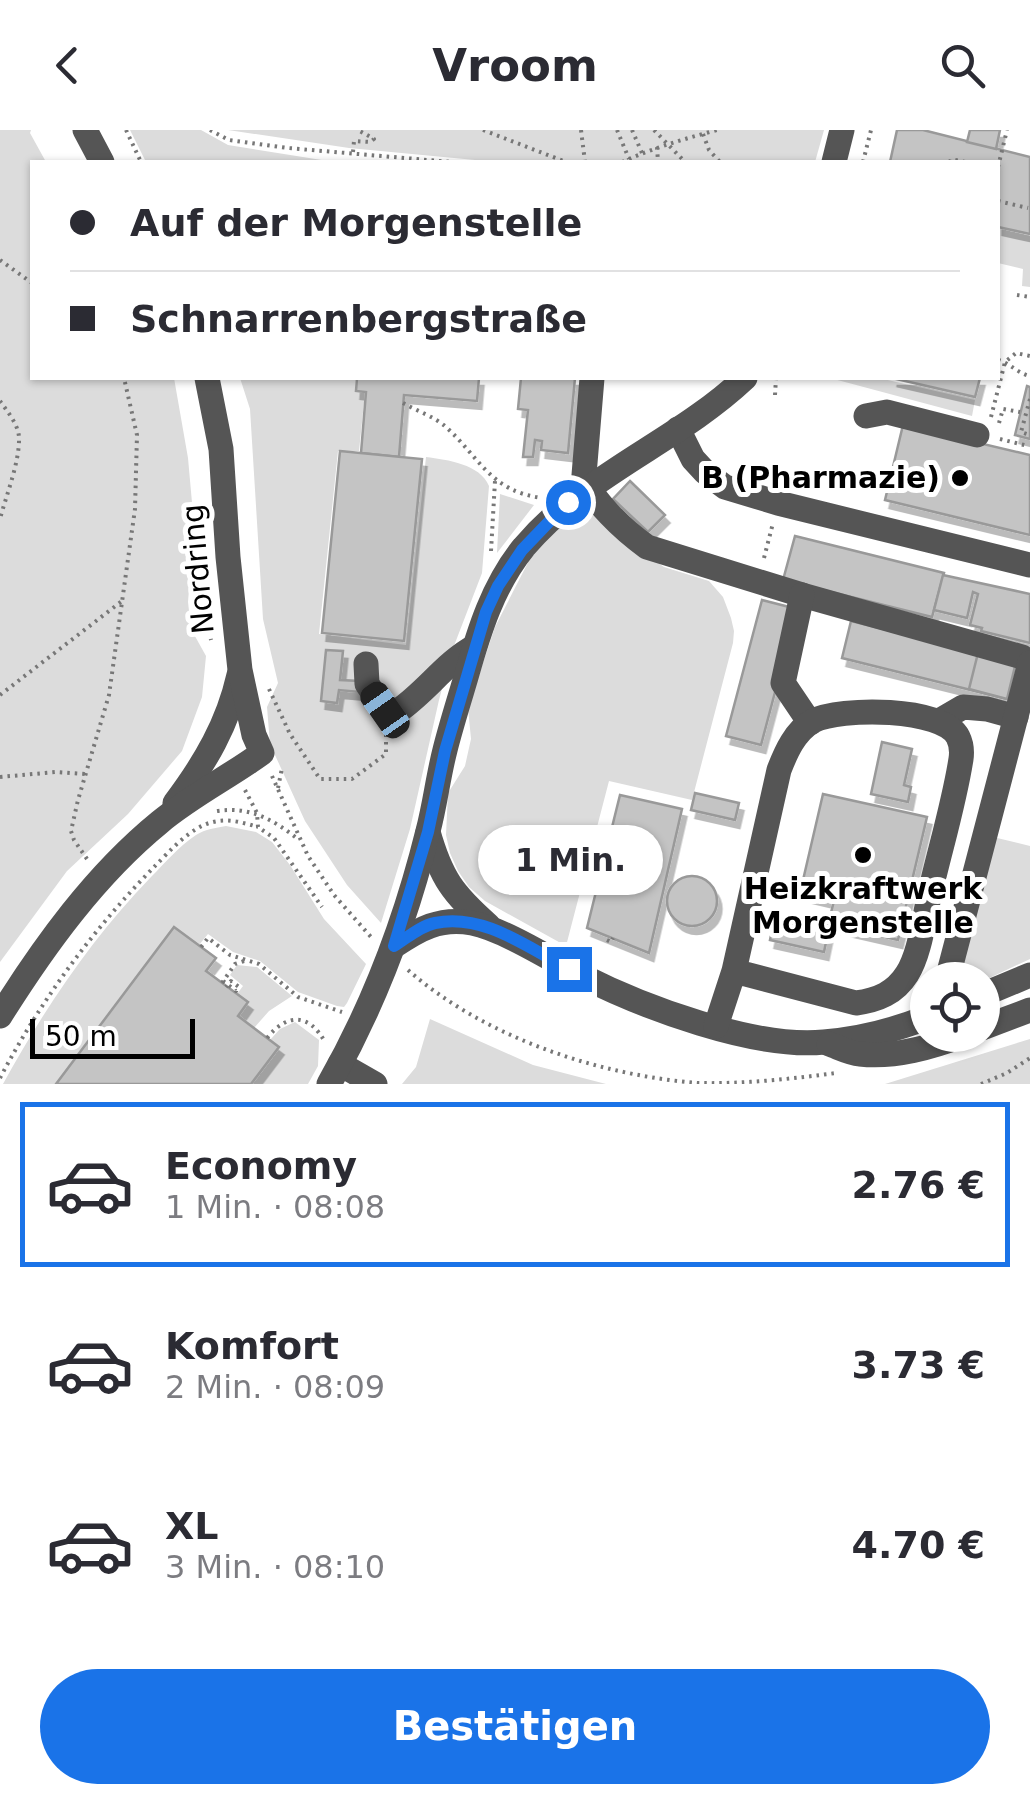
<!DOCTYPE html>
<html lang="de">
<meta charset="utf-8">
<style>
:root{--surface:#fff;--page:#f2f2f3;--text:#2b2b33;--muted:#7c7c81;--line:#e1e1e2;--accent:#1a73e8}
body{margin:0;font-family:"DejaVu Sans",sans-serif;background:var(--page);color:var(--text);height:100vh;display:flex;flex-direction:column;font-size:38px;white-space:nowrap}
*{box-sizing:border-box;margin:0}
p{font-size:32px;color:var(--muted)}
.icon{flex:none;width:55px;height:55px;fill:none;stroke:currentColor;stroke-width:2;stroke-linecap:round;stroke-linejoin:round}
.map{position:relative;height:954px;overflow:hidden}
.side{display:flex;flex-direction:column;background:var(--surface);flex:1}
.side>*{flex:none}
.top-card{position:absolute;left:30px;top:30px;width:970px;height:220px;border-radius:0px;box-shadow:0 2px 8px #0004;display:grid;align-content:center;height:220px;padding:0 40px;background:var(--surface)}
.fabs{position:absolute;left:910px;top:832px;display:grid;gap:20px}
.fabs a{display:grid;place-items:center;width:90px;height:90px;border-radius:50%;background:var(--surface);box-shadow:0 2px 8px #0004;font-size:50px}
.scale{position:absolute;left:30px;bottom:25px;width:165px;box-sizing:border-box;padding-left:10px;border:5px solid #000;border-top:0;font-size:28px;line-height:35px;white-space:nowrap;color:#000;-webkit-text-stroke:8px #fff;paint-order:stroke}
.end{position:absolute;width:45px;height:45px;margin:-22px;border:12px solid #1a73e8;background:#fff;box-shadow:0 0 0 5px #fff}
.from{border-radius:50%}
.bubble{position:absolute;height:70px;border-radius:35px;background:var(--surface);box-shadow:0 2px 8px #0004;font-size:32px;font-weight:800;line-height:70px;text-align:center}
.car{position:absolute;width:30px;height:60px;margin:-30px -15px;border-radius:12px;box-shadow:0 0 8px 2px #0007;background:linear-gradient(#222 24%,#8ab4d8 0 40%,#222 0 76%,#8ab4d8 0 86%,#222 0)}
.top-card b{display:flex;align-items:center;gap:35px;height:95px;font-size:38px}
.top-card b+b{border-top:2px solid var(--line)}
.top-card i{width:25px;height:25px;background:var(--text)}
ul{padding:18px 0 0;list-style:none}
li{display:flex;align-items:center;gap:30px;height:165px;margin:0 20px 15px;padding:0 20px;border:5px solid transparent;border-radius:0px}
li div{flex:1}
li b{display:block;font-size:38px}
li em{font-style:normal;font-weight:800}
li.on{border-color:var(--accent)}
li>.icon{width:90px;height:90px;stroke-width:1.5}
.action{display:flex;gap:20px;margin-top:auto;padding:20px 40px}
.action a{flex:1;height:115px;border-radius:60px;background:var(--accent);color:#fff;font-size:40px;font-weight:800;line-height:115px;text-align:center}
header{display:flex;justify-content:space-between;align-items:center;height:130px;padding:0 40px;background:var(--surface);font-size:45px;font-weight:800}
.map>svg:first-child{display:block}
</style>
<header><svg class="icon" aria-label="back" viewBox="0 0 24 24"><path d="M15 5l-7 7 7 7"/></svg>Vroom<svg class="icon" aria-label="search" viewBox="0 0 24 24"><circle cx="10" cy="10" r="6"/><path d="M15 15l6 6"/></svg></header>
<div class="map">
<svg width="1030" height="954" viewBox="0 0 1030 954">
<defs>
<filter id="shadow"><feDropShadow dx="4.5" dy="8" stdDeviation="0" flood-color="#0004"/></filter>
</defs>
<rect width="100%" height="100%" fill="#fff"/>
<g fill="#dcdcdc">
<path d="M0,0H31L30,3L46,32H32V248H174L188,328L194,395L188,472L191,499L206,526L202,567L182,621L128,684L67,741L0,832Z"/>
<path d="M130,0H201L228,15L328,31V32H146Z"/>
<path d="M228,0H824L815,32H496L349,18Z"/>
<path d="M998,98L1030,106V157L1022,156L1023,139L998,133Z"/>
<path d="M240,248H356L355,261L365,263L359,321H338L319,504L406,515L426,327C448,330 480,334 489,356L482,443L452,521L439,570L410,699L381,793L347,755L305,691L270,614L267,577L278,553L263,489L250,279Z"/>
<path d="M830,248H879L975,270L972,286Z"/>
<path d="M500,364L534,375L497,423Z"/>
<path d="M586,366L638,419L664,437L709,451L723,467L731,488L734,501L733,513L692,670L609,651L566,816L485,771L469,757L458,741L450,723L446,705L448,663L465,636L471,609L468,578L495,497L539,411Z"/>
<path d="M226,696L256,702L272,712L290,735L324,789L366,834L347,873L344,877L337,876L298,862L260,831L233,822L208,804L199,815L174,797L56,954H3C44,879 92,808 151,747C165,733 179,716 196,705C206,699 215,698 226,696Z"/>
<path d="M993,707L1030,716V829L983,851L958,850Z"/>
<path d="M237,835L257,837L292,866L269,881L254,898L238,886L237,864L243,856L230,845Z"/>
<path d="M430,889L533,935L606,954H402L416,937Z"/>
<path d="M295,892L319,910L318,936L308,954H251L279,917L270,910L280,899Z"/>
<path d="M1030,909V954H885Z"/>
</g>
<g fill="#c4c4c4" stroke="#999" stroke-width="2.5" filter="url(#shadow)">
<path d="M897,0H923L1030,27V104L998,97V32H890Z"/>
<path d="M970,0H1000L996,19L967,12Z"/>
<path d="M357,248H479L477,271L404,265L399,327L361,323L366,262L356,261Z"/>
<path d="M521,248H575L568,323L541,320L542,311L535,310L533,327H523L528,280L518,279Z"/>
<path d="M892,248H980L975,267Z"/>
<path d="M1027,256L1030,257V309L1015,305Z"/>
<path d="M903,295L1030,325V405L885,370Z"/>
<path d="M340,321L422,329L404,511L322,503Z"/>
<path d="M630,351L665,385L648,402L613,369Z"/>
<path d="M795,406L944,443L932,487L783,450Z"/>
<path d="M943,445L1030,464V513L981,501L982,498L970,495L978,464L973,462L967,488L934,480Z"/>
<path d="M762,470L797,479L761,615L726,606Z"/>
<path d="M851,491L1016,532L1007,569L842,528Z"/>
<path d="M326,520L343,521L340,550L360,551V562L339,560L337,573L321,571Z"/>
<path d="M978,523L1016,532L1007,569L969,559Z"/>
<path d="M882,612L912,619L904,655L911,657L908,672L871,664Z"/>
<path d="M695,663L739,673L735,690L691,680Z"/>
<path d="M823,664L927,687L898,810L828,794L834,771L800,763Z"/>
<path d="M620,665L682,679L649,823L587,798Z"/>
<circle cx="692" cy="771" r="25"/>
<path d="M775,786L829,798L824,822L770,810Z"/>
<path d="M174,797L216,828L206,841L248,872L238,886L279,917L251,954H56Z"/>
</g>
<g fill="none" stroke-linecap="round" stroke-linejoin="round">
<g stroke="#777" stroke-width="4" stroke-dasharray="2.5 5" stroke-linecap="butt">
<path d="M126,0L141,32"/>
<path d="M210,0L229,10L288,18L451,32"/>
<path d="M483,0L566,32"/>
<path d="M581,0L585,32"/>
<path d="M617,0L629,29"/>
<path d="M632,0L642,23"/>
<path d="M654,0L685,32"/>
<path d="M703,4L709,20L720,32"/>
<path d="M657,17L658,32"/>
<path d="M353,22L354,11L370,12L374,9L358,0"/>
<path d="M622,32C653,18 684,9 717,0"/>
<path d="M863,32L871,0"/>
<path d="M950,32L951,29L965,32"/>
<path d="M998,37L1007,0"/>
<path d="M998,71L1028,78"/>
<path d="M0,130L32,153"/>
<path d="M1017,165L1030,167"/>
<path d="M998,230C1010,233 1017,243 1030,246"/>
<path d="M775,265L776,248"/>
<path d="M1030,269L1021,302L1030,305"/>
<path d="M0,271C7,281 18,294 19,307C20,331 6,366 0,389"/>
<path d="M403,273C417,281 435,287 446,297C480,328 490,361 542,368"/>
<path d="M991,287L1005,232L1016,223L1030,226"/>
<path d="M999,293L1003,279L1020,282"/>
<path d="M1000,309L1028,316"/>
<path d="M491,421L495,351"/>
<path d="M764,428L773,393"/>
<path d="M204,435L201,460L211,510"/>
<path d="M269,559L290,604L320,649H352L386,624V602"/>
<path d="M0,565L122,471"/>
<path d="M272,646L308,726L334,765L371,807"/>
<path d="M0,647L56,642L85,644"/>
<path d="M278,658L282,638"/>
<path d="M245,660L257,683L258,697L274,708L322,777"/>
<path d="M217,681C250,676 274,690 299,710"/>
<path d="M87,729L74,710L71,701L78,670L109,565L135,379L137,305L124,248"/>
<path d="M607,810L611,812L613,808"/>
<path d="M201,817L208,808L230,825L259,834L298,867L342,882"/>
<path d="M408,840C484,907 597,945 698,953C744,954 791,949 836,943"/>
<path d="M223,851C227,854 232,858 236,861L239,857L231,851L226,857"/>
<path d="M222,853L235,834L247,830"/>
<path d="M267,908C287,883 309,883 325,912"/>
<path d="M0,948C41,870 92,801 153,738C169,722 190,697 213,692C229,688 244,693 258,697"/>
<path d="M981,954L1007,943L1030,928"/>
</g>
<g stroke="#555" stroke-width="25">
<path d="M85,0L102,32"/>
<path d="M834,32L842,0"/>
<path d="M592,248L584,345C590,370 626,402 647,417L802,465L1022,527L1030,533"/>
<path d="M866,286L887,282L977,305"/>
<path d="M678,299L693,329L705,342L725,357L778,373L1030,435"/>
<path d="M802,465L783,553L810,593"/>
<path d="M366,534L367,554L385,580L398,581C426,562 445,533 474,517"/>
<path d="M939,591L963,577L987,579L1016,587"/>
<path d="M175,673C205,633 228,594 239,545"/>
<path d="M428,702C441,748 453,764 488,795"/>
<path d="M394,816C419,799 440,787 472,793C503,799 552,830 582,846C643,877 755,919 824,912C859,909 895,900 928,887"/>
<path d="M947,850L1030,533"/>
<path d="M982,865L1030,845"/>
<path d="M0,886C44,816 95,745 160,692C191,666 229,647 262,623L254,605L240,540L228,427L221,319L207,248"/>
<path d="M716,896L734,841L856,873C878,870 895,863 907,844C920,824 924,787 930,763C940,719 954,674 961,629C962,622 961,613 958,607C943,577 840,577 813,591C795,601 786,622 779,640L734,841"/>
<path d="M982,898L1030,880"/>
<path d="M829,914C838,917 849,923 860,924C895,928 932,917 964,905"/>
<path d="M340,934L375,954"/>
<path d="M329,954C374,875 406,790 428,701C435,675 438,647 445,620C451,596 459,571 466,547C479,501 493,455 524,417C588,342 676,313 745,248"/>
</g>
</g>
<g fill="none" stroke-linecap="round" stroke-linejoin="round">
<path stroke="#1a73e8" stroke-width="12" d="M568,372L522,420L498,456L486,482L445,621L428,702L394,816C407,808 420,796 435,793C484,783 528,818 569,839"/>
</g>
<g fill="#000" stroke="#fff" stroke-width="4">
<circle cx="960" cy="348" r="10"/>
<circle cx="863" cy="725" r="10"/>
</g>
<g text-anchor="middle" stroke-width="10" stroke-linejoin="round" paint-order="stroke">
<g font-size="30" font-weight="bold" fill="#000" stroke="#fff" text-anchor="end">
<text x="940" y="358">B (Pharmazie)</text>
<text x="863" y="769" text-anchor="middle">Heizkraftwerk<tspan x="863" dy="34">Morgenstelle</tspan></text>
</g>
<g font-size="30" fill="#000" stroke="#fff">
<text transform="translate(198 439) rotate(-95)" y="10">Nordring</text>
</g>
</g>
</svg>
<div class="fabs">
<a><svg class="icon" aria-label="locate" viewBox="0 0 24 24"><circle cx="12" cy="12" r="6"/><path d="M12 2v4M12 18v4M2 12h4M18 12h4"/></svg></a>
</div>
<div class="scale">50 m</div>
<i class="end from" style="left:568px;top:372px"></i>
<i class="end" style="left:569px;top:839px"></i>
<div class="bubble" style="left:478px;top:695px;width:185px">1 Min.</div>
<i class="car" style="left:385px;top:580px;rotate:325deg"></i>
<div class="top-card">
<b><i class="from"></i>Auf der Morgenstelle</b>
<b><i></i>Schnarrenbergstraße</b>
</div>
</div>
<section class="side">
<ul>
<li class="on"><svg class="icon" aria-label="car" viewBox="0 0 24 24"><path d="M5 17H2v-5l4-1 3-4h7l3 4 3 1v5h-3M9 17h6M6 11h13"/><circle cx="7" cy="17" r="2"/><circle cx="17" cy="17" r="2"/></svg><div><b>Economy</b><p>1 Min. · 08:08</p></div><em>2.76 €</em></li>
<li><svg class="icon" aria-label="car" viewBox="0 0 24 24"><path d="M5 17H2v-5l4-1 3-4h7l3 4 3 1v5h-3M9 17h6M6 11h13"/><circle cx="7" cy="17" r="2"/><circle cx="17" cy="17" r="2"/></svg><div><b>Komfort</b><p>2 Min. · 08:09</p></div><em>3.73 €</em></li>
<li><svg class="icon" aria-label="car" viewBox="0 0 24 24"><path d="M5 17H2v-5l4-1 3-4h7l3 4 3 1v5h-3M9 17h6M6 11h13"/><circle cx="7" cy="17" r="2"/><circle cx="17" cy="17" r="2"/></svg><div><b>XL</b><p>3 Min. · 08:10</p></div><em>4.70 €</em></li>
</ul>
<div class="action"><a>Bestätigen</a></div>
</section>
